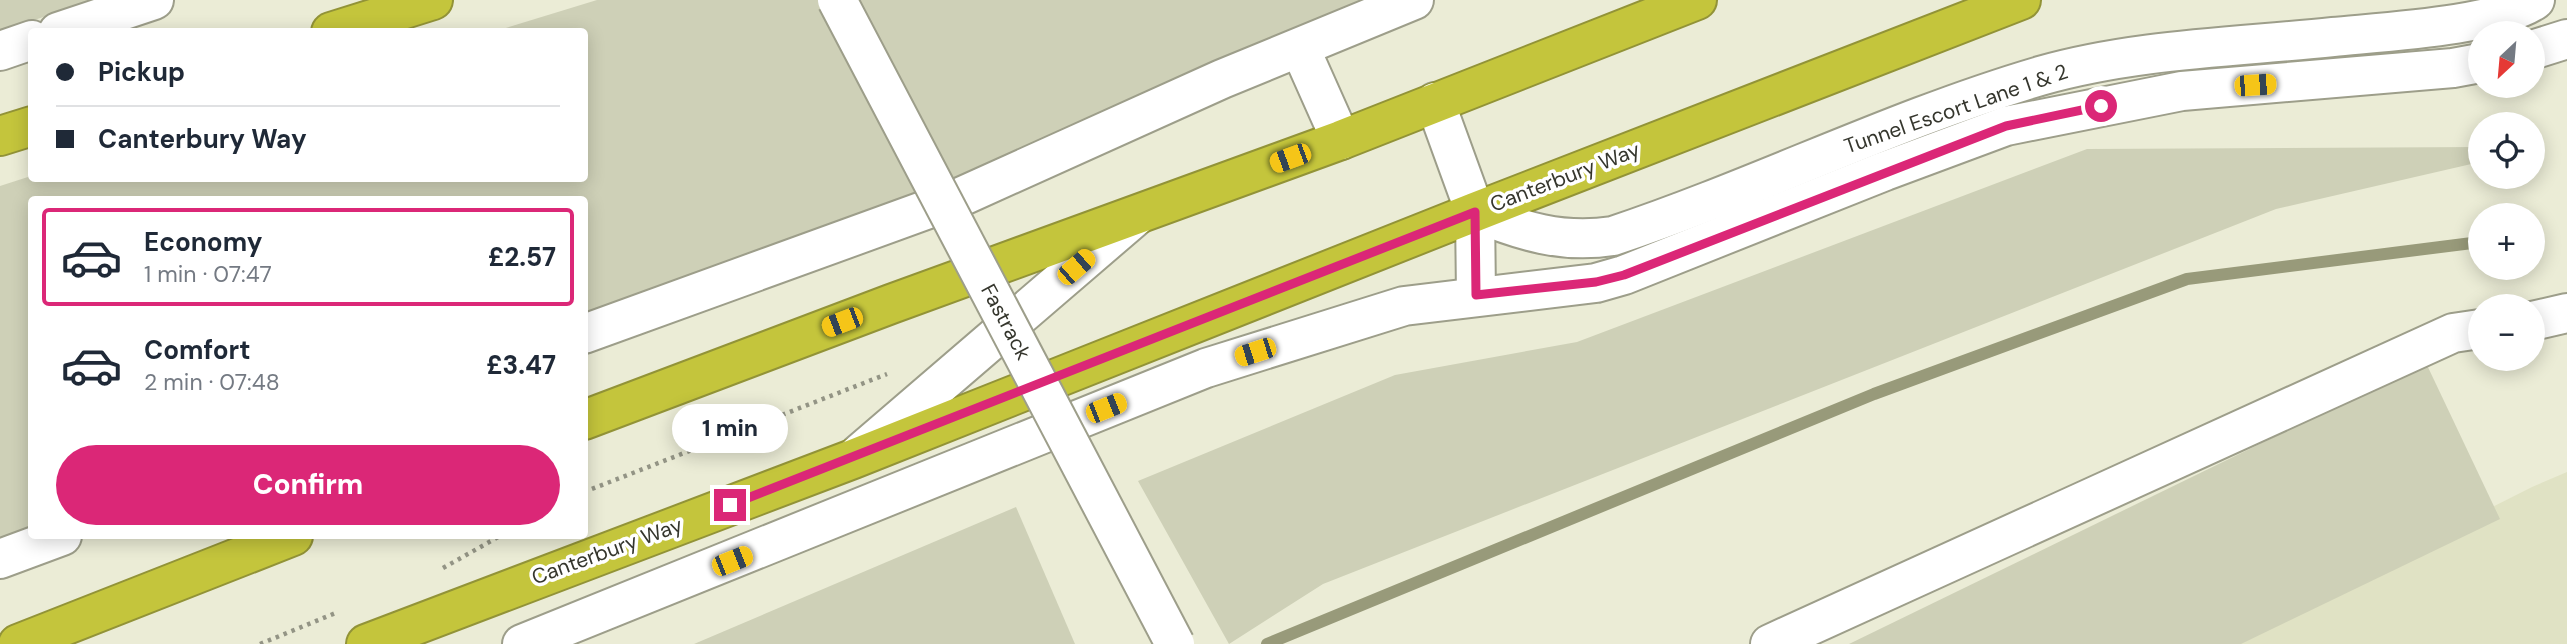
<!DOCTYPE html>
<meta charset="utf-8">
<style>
:root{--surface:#fff;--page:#f6f6f7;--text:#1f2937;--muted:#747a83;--line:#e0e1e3;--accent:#db2777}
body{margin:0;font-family:"DM Sans",sans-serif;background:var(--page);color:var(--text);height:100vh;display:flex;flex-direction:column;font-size:26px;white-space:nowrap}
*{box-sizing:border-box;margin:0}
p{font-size:23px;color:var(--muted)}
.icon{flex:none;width:38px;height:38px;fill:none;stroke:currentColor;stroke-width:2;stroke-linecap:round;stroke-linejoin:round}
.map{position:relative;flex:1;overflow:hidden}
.side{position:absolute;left:28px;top:196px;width:560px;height:343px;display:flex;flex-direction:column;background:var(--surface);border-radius:7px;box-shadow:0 4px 18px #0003}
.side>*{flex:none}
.hud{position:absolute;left:28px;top:28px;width:560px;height:154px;border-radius:7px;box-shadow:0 4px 18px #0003;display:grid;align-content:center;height:154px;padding:0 28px;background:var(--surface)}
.needle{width:46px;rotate:206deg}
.controls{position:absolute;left:2468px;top:21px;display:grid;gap:14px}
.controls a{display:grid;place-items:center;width:77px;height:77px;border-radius:50%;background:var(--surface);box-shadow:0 4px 18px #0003;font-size:35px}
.end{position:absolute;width:32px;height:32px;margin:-16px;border:9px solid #db2777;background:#fff;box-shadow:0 0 0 4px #fff}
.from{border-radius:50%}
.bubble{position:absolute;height:49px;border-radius:24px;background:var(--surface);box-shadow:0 4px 18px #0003;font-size:23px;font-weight:800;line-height:49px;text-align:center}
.car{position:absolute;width:21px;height:42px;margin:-21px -10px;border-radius:9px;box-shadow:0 0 5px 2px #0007;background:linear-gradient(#f5c518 24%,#345 0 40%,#f5c518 0 76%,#345 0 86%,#f5c518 0)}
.hud b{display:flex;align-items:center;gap:24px;height:66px;font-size:26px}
.hud b+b{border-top:2px solid var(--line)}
.hud i{width:18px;height:18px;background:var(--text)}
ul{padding:12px 0 0;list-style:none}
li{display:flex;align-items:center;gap:21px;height:98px;margin:0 14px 10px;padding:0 14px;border:4px solid transparent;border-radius:7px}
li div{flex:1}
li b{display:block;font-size:26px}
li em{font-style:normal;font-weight:800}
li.current{border-color:var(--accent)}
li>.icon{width:63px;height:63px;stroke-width:1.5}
.primary-button{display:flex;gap:14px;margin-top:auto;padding:14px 28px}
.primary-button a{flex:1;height:80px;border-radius:42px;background:var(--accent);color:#fff;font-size:28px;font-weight:800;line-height:80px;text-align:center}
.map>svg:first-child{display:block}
</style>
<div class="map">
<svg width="2567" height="644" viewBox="0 0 2567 644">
<rect width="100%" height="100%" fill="#ebecd6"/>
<path fill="#e0e2c4" d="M2567,472V644H2221L2532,487Z"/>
<g fill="#ced0b7">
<path d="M0,0H92L0,32Z"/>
<path d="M597,0H1414L585,335L584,200H32V536L0,559V186L31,176L32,178H584V32L496,31Z"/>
<path d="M2480,147V162L2276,209L1323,584L1229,644L1138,481L1395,375L1577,342L2087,149Z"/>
<path d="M2426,363L2500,519L2241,644H1849Z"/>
<path d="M1016,507L1075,644H694Z"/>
</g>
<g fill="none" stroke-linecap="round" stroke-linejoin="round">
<path stroke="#989a7a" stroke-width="12" d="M1267,644L1874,394L2187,279L2480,242"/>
<defs>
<g id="minor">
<path d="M58,32L154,0"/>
<path d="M1300,48L1341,140"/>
<path d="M2532,50L2567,39"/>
<path d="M0,51L32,40"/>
<path d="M1435,102L1475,212L1476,295"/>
<path d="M1475,212C1521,231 1562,244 1613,236C1757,188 1894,119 2040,76C2134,49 2236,47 2333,37C2382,32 2498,26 2535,0"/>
<path d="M2532,321L2567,313"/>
<path d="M584,334L956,199L1222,79L1414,0"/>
<path d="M858,455L1136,216"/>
<path d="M0,559L62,536"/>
<path d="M522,644L1206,368L1404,306L1596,283L1624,275L1885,171L2006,126L2182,91L2453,68L2480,63"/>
<path d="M1770,644L2453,333L2480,329"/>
</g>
<g id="highway">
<path d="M331,32L433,0"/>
<path d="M0,136L32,126"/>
<path d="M584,420L891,304L1341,140L1697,0"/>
<path d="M18,644L293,536"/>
<path d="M366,644L853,459L1475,212L2021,0"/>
</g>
</defs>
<use href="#minor" stroke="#9d9e8a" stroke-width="42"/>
<use href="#highway" stroke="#929337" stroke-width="42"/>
<g stroke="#939485" stroke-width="4.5" stroke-dasharray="3.5 5" stroke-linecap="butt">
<path d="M584,492L887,374"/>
<path d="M443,568L500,536"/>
<path d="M260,644L338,612"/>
</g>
<use href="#minor" stroke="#fff" stroke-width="38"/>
<use href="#highway" stroke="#c4c53c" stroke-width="38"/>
<defs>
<path id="minor-bridge" d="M837,0L1175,644"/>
</defs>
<use href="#minor-bridge" stroke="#9d9e8a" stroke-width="42" stroke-linecap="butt"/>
<use href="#minor-bridge" stroke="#fff" stroke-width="38"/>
</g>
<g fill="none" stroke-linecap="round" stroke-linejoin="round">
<path stroke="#db2777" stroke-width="9" d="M730,505L1475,212L1476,295L1596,282L1624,275L2006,126L2101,106"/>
</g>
<g text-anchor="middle" stroke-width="7" stroke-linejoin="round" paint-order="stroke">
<g font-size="21" fill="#35362d" stroke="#fff">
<text transform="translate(1956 109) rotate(-19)" y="7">Tunnel Escort Lane 1 &amp; 2</text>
<text transform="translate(1565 177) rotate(-21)" y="7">Canterbury Way</text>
<text transform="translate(1006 322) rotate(62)" y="7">Fastrack</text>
<text transform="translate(607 551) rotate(-20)" y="7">Canterbury Way</text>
</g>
</g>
</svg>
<div class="controls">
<a><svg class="needle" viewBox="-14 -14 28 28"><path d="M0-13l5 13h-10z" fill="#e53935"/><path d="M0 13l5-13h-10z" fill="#747a83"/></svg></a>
<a><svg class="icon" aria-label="locate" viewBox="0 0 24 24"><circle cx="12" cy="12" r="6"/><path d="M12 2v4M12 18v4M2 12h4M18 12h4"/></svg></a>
<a>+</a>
<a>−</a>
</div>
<i class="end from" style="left:2101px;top:106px"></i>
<i class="end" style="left:730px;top:505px"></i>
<div class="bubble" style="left:672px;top:404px;width:116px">1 min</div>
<i class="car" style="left:2255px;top:85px;rotate:86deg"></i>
<i class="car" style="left:1290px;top:158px;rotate:250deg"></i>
<i class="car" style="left:1076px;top:267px;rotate:49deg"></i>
<i class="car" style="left:842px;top:322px;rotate:249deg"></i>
<i class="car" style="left:1255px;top:352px;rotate:252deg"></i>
<i class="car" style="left:1106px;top:408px;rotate:68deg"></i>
<i class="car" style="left:732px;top:561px;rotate:68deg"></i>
<div class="hud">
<b><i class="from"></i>Pickup</b>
<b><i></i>Canterbury Way</b>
</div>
<section class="side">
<ul>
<li class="current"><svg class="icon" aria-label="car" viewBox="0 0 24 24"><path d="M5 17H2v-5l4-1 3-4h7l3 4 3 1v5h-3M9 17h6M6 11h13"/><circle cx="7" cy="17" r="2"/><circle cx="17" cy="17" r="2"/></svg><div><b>Economy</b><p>1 min · 07:47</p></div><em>£2.57</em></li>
<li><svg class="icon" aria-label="car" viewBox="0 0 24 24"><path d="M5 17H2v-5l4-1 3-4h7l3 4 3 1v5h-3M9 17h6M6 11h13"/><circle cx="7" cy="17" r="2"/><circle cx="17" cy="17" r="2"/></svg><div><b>Comfort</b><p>2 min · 07:48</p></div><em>£3.47</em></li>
</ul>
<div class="primary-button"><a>Confirm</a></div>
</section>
</div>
